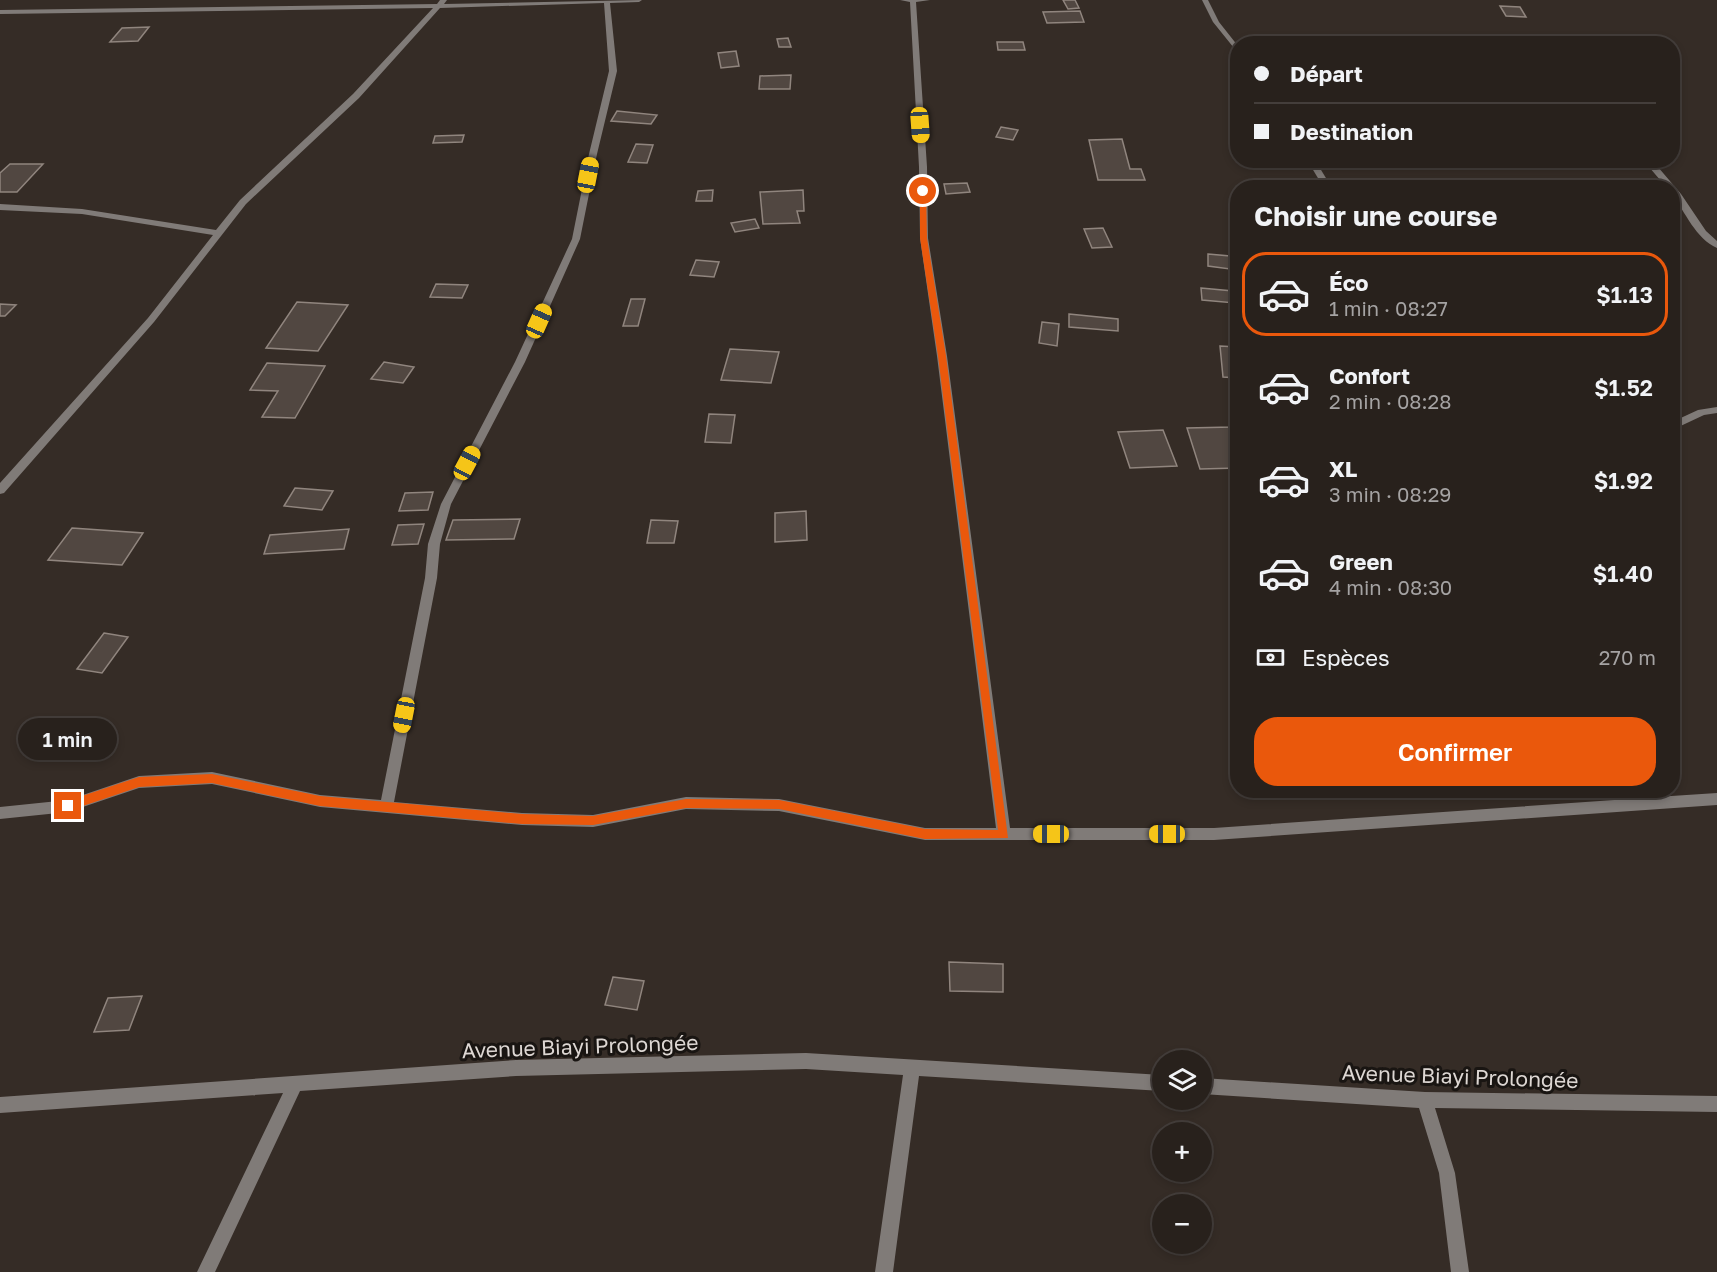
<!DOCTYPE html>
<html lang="fr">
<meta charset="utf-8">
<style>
:root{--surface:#28211c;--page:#302925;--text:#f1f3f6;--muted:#a5a3a3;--line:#443e3b;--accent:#ea580c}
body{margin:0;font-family:"Golos Text",sans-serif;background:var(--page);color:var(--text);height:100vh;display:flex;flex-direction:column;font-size:22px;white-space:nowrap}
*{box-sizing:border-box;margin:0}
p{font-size:20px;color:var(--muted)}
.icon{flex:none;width:33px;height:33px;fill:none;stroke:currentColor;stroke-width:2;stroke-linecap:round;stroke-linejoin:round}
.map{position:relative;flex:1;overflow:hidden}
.details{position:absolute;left:1230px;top:180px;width:450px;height:618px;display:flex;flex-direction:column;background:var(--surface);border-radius:24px;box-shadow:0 3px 9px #0003,0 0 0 2px var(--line)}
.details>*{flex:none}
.guide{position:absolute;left:1230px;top:36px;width:450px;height:132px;border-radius:24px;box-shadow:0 3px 9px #0003,0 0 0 2px var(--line);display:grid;align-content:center;height:132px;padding:0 24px;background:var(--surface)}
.controls{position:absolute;left:1152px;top:1050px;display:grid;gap:12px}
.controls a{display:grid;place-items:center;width:60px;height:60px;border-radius:50%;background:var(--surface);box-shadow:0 3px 9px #0003,0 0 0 2px var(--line);font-size:30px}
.end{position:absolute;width:27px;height:27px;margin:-14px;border:8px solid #ea580c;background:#fff;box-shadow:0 0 0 3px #fff}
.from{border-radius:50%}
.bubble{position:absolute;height:42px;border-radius:21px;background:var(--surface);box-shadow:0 3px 9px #0003,0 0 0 2px var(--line);font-size:20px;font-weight:600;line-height:42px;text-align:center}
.car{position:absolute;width:18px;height:36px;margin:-18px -9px;border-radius:8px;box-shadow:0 0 4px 2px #0007;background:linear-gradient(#f5c518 24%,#345 0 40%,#f5c518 0 76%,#345 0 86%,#f5c518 0)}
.guide b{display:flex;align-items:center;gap:21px;height:57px;font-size:22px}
.guide b+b{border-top:2px solid var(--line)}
.guide i{width:15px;height:15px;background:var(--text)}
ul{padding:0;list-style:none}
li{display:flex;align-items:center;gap:18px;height:84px;margin:0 12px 9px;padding:0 12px;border:3px solid transparent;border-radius:24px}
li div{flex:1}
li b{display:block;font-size:22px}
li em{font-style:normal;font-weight:600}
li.active{border-color:var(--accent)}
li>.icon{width:54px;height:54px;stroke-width:1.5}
h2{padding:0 24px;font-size:27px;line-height:72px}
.pay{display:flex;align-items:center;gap:15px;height:66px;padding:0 24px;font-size:22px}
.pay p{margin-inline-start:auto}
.primary-button{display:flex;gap:12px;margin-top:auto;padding:12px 24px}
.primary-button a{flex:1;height:69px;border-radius:24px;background:var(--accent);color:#fff;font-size:24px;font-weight:600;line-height:69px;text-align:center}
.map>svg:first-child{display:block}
</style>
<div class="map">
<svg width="1717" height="1272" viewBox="0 0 1717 1272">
<rect width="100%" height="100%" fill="#352c26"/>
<g fill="#514741" stroke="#90857e" stroke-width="1.5">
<path d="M1063,0H1075L1079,8L1068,9Z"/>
<path d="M1500,6L1520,7L1526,17L1506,16Z"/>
<path d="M1080,11L1084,22L1047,23L1043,12Z"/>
<path d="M149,27L138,41L110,42L122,28Z"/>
<path d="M788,38L791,47H779L777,39Z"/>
<path d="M997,42H1023L1025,50H998Z"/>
<path d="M736,51L739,66L721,68L718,53Z"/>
<path d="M791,75L790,89H759L760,76Z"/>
<path d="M617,111L657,115L651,124L611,121Z"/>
<path d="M1001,127L1018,130L1013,140L996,137Z"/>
<path d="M464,135L462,142L433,143L435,136Z"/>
<path d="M1122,139L1130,169H1141L1145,180H1098L1089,140Z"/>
<path d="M636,144L653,145L647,163L628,162Z"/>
<path d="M10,164H43L17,192H0V173Z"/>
<path d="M967,183L970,192L946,194L944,184Z"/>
<path d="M713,190L712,201H696L698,191Z"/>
<path d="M803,190L804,211H797L800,223L763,224L760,192Z"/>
<path d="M755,219L759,228L735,232L731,223Z"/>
<path d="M1103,228L1112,247L1092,248L1084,229Z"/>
<path d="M1208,254L1230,256V269L1208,266Z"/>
<path d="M696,260L719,262L714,277L690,275Z"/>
<path d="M436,284L468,285L462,298L430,297Z"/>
<path d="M1201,288L1233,291L1235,303L1202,300Z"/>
<path d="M631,299H645L638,326H623Z"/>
<path d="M297,302L348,305L318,351L266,348Z"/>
<path d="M0,304L16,305L5,316H0Z"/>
<path d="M1069,314L1118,319V331L1069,327Z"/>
<path d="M1042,322L1059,324L1057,346L1039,343Z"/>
<path d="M1220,346L1237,347L1238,378L1223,377Z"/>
<path d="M730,349L779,352L771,383L721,380Z"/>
<path d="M384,362L414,367L403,383L371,379Z"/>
<path d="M267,363L325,366L295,418L262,417L278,391L250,390Z"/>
<path d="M709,414L735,415L731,443L705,442Z"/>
<path d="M1230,422H1238V468L1200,469L1187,428L1232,427Z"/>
<path d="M1163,430L1177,466L1130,468L1118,432Z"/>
<path d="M295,488L333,491L322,510L284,506Z"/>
<path d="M433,492L428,510L399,511L405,493Z"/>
<path d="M806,511L807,540L775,542V513Z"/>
<path d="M520,519L514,539L446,540L453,520Z"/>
<path d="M651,520L678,521L674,543H647Z"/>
<path d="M424,524L418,544L392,545L398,525Z"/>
<path d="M72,528L143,533L122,565L48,560Z"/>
<path d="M349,529L344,549L264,554L270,535Z"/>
<path d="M104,633L128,637L102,673L77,669Z"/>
<path d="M949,962L1003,964V992L950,991Z"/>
<path d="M613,977L644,981L637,1010L605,1005Z"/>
<path d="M142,996L129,1030L94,1032L108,998Z"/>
</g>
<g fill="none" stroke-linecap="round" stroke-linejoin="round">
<g fill="#807b78" fill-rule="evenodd">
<path d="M440,0H447L444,4L642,0L639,2L610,3L617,71L597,154L580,239L525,362L451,504L440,544L437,578L394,802L522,813L593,815L686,797L779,799L925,828H996L937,356L920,238L919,167L910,2L900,0H930L916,2L927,167L928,238L947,356L1010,828H1214L1643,798L1640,790H1653L1656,797L1717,793V805L1214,840H925L779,811L686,809L593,827L522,825L320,807L212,784L139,788L68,812L0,819V807L68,800L139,776L212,772L320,795L381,800L425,578L428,544L441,504L515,362L572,239L589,154L609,71L604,3L440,8L359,98L246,204L154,322L4,493L0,494V483L148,318L213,235L82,214L0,210V204L82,209L216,230L240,200L353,94L433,8L0,14V10L437,4Z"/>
<path d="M1202,0H1208L1219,22L1238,46V53L1213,22Z"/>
<path d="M1307,160H1315L1332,188H1324Z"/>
<path d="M1643,160H1652L1681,194L1706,231L1717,241V248C1696,239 1685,212 1672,194V188H1667Z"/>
<path d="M1717,407V413L1704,415L1672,430V422L1698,410Z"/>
<path d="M806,1053L1162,1075V1091L919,1076L893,1272H875L903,1075L806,1069L516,1076L300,1091L215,1272H197L283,1093L0,1113V1097L516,1060Z"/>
<path d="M1202,1078L1425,1092L1717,1096V1112L1435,1108L1455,1173L1469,1272H1451L1439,1173L1419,1108L1202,1094Z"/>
</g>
</g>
<path fill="#ea580c" d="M923,189L926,191L927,238L946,356L1008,838L925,839L779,809L686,808L593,825L522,824L320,806L212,783L139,787L68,811L64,809V802L139,777L212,774L320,796L522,814L593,816L686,799L779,800L925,829L998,830L938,356L920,238V191Z"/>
<g text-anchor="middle" stroke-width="6" stroke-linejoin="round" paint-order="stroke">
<g font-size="21" fill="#ddd7d3" stroke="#191512">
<text transform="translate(580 1047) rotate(-2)" y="7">Avenue Biayi Prolongée</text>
<text transform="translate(1460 1077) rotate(2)" y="7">Avenue Biayi Prolongée</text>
</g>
</g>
</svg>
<div class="controls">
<a><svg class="icon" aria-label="layers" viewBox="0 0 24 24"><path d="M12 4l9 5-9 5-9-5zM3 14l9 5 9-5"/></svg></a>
<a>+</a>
<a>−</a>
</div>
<i class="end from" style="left:923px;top:191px"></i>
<i class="end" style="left:68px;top:806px"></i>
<div class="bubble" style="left:18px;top:718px;width:99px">1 min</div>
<i class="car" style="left:920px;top:125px;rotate:176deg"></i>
<i class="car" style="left:588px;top:175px;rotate:11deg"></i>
<i class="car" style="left:539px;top:321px;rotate:24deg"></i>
<i class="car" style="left:467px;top:463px;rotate:28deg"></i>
<i class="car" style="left:404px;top:715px;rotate:191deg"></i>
<i class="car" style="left:1051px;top:834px;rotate:270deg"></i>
<i class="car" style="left:1167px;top:834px;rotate:270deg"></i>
<div class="guide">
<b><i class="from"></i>Départ</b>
<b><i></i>Destination</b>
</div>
<section class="details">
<h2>Choisir une course</h2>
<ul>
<li class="active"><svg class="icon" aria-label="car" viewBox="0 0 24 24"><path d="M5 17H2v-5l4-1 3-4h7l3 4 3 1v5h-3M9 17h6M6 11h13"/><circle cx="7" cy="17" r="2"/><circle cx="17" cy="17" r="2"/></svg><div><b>Éco</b><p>1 min · 08:27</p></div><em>$1.13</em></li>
<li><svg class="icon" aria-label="car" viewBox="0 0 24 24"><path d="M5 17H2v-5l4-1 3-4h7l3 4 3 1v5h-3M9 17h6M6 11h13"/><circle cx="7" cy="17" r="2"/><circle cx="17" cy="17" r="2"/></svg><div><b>Confort</b><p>2 min · 08:28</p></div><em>$1.52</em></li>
<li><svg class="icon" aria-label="car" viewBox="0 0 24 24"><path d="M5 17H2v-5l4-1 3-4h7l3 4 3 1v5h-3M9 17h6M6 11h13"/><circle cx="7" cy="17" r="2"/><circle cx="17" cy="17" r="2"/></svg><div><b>XL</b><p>3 min · 08:29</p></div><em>$1.92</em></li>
<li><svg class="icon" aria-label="car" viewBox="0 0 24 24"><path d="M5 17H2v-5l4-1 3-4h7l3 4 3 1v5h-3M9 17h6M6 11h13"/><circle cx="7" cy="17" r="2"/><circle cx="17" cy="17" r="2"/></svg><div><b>Green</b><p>4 min · 08:30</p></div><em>$1.40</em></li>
</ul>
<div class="pay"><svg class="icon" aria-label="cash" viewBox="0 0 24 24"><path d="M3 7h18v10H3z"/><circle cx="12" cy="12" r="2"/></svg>Espèces<p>270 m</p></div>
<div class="primary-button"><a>Confirmer</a></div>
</section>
</div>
